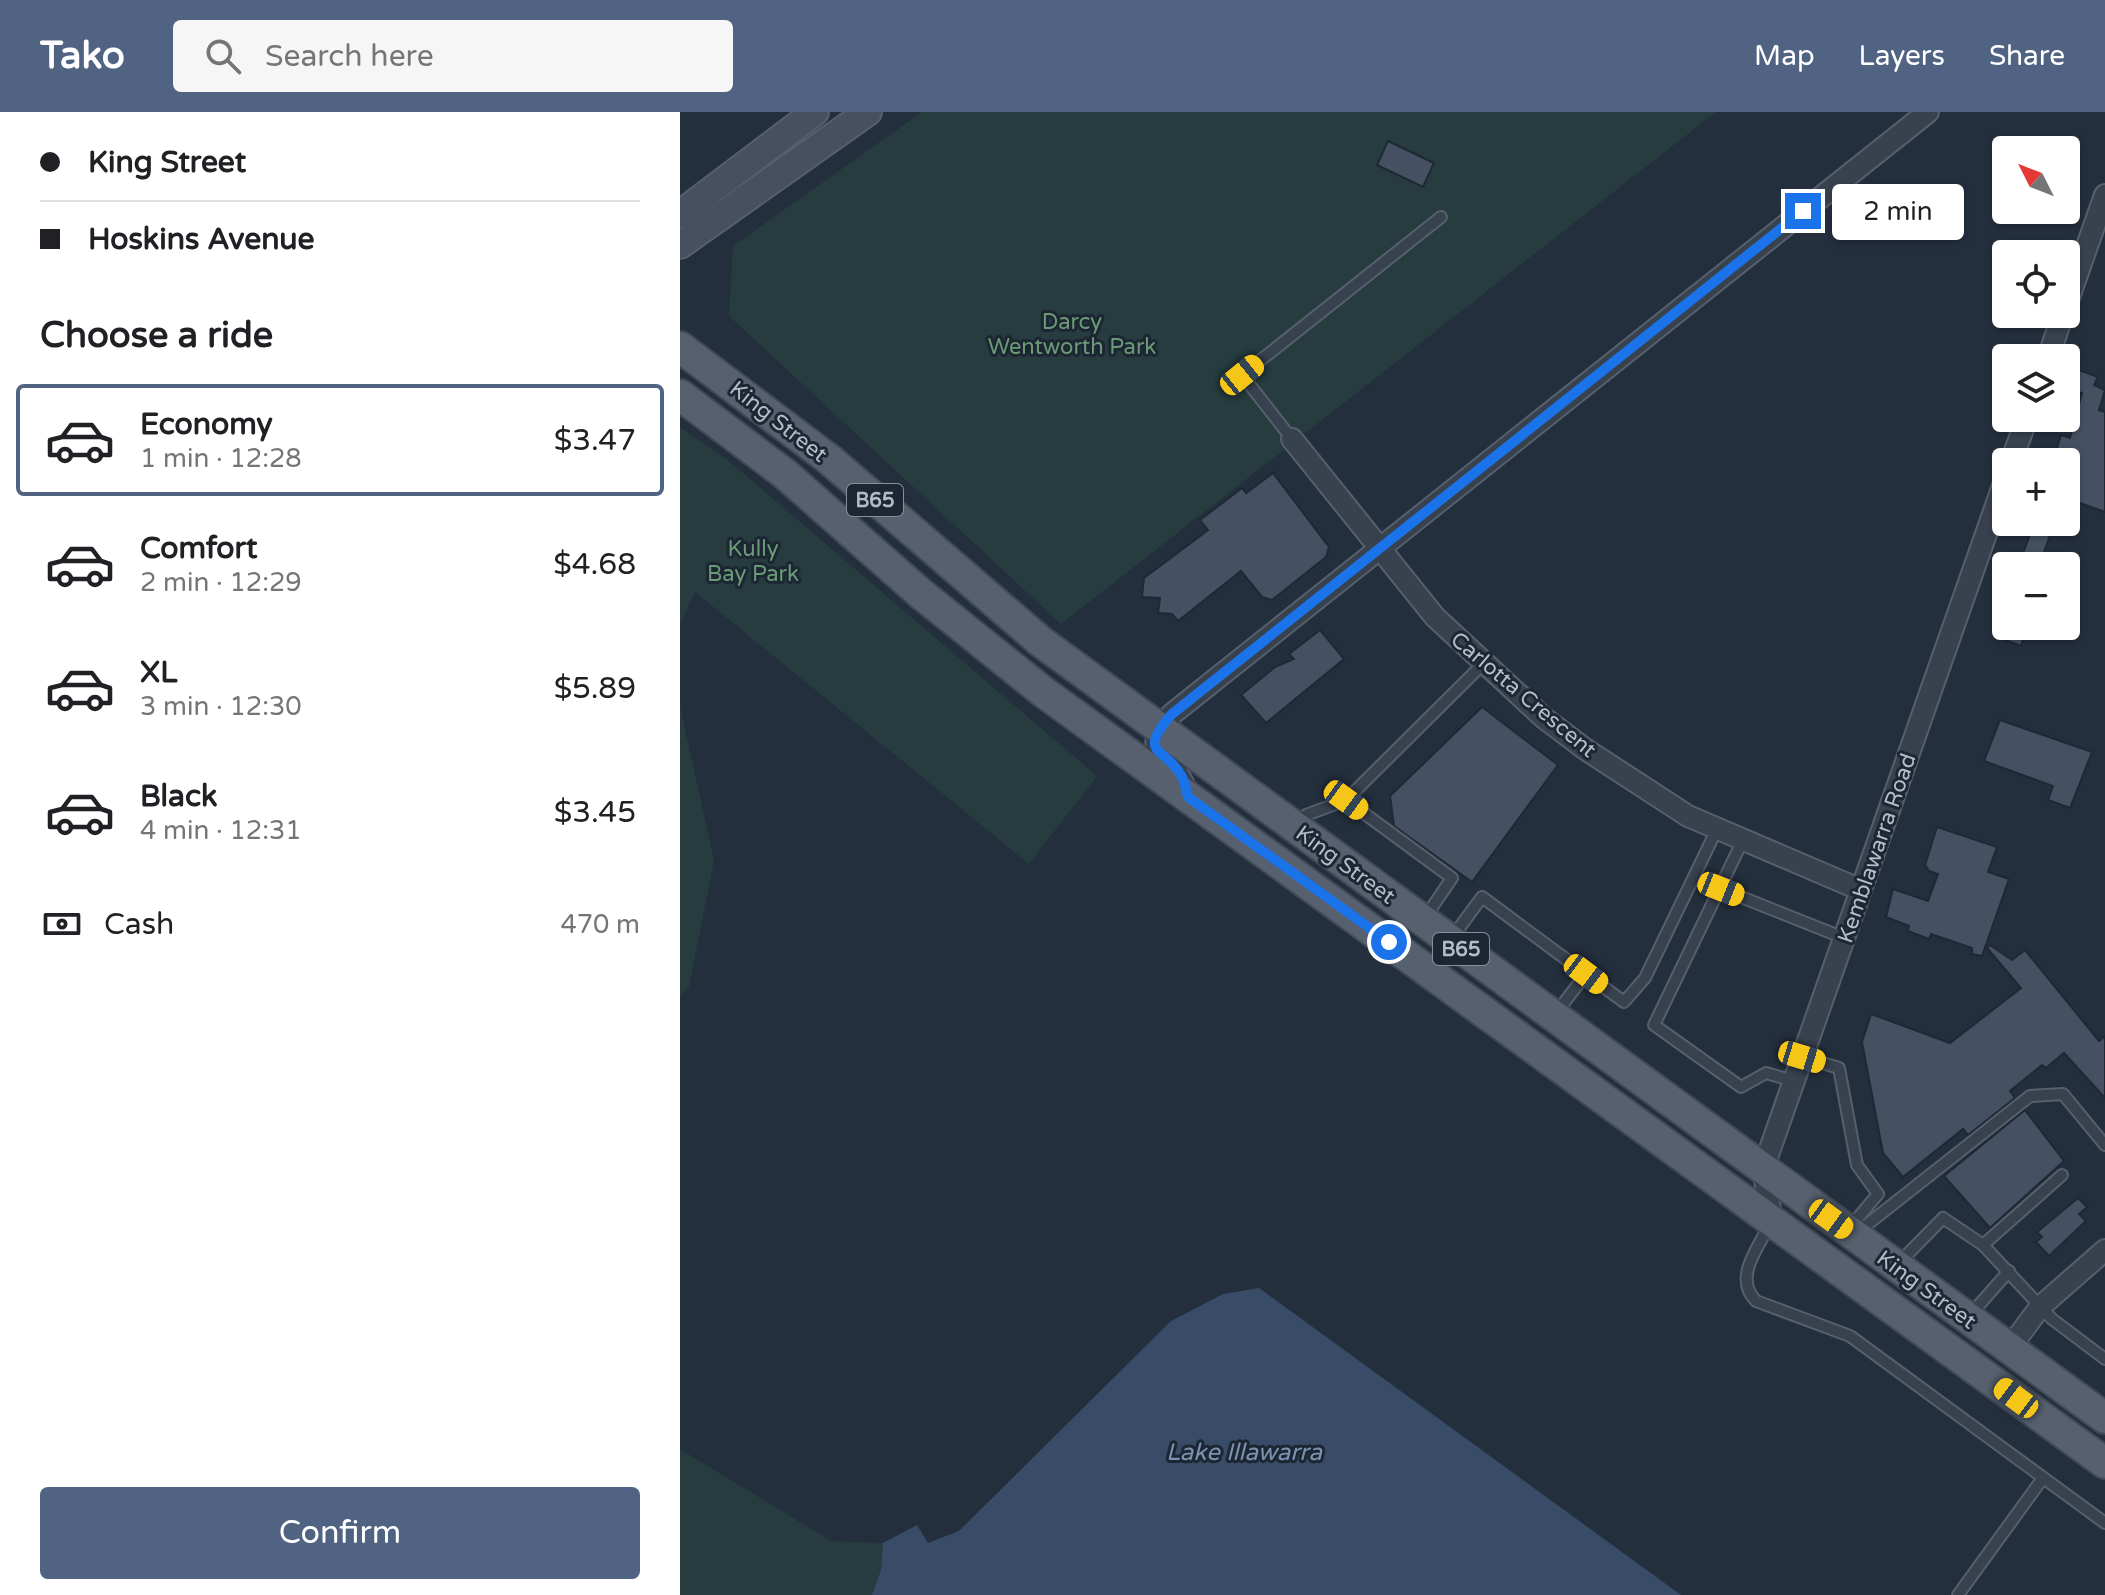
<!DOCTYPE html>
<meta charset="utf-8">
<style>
:root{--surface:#fff;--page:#f6f6f6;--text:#202124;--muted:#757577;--line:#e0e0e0;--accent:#506383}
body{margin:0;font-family:"Varela Round",sans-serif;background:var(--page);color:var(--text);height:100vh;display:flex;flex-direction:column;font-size:30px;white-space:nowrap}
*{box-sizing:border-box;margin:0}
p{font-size:26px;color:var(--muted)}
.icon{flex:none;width:44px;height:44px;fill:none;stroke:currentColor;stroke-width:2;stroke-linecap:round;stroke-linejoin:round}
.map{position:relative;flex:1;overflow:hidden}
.panel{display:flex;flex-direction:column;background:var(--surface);width:680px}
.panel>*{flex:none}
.top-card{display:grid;align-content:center;height:176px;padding:0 40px;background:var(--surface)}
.needle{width:52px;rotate:312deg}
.buttons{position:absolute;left:1312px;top:24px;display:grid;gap:16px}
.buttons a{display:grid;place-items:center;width:88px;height:88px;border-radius:8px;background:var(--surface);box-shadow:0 2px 6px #0004;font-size:40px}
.end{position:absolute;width:36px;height:36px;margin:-18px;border:10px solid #1a73e8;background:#fff;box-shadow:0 0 0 4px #fff}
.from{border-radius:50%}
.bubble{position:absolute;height:56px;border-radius:8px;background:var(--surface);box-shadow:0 2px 6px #0004;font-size:26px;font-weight:600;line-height:56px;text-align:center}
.car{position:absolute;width:24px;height:48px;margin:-24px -12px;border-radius:10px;box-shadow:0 0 6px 2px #0007;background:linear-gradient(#f5c518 24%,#345 0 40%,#f5c518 0 76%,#345 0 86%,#f5c518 0)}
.top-card b{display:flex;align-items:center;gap:28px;height:76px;font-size:30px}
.top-card b+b{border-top:2px solid var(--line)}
.top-card i{width:20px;height:20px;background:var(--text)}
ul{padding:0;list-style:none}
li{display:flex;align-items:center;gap:24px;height:112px;margin:0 16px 12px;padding:0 24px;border:4px solid transparent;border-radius:8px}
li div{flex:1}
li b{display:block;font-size:30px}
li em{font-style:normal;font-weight:600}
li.on{border-color:var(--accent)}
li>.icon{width:72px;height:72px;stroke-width:1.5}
h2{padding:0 40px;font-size:36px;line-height:96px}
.pay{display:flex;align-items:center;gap:20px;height:88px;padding:0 40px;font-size:30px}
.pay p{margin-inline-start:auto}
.button{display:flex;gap:16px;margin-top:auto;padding:16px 40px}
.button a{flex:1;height:92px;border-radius:8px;background:var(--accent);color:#fff;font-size:32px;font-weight:600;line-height:92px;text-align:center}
header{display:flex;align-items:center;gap:48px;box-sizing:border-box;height:112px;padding:0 40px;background:var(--accent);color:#fff}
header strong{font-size:38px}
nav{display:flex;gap:44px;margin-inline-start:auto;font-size:28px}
.search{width:560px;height:72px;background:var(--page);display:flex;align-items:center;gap:20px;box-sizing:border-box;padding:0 28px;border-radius:8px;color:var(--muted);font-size:30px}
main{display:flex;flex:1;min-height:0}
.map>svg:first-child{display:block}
</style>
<header>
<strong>Tako</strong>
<div class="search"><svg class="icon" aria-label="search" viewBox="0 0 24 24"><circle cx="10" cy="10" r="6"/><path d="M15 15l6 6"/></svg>Search here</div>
<nav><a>Map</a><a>Layers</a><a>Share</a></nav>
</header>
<main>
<section class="panel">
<div class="top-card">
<b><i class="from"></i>King Street</b>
<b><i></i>Hoskins Avenue</b>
</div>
<h2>Choose a ride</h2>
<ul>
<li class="on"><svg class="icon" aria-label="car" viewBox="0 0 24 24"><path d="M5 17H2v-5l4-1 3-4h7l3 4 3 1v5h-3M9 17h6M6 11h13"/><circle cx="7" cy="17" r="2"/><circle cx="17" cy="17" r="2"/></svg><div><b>Economy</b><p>1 min · 12:28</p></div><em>$3.47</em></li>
<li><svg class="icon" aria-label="car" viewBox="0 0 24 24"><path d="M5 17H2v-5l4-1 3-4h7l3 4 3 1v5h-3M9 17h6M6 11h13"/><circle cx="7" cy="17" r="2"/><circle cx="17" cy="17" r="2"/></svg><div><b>Comfort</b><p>2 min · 12:29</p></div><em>$4.68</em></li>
<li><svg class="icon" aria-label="car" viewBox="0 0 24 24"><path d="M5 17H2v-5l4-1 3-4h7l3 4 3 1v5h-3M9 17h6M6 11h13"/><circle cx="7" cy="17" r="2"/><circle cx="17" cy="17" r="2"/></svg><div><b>XL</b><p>3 min · 12:30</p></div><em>$5.89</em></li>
<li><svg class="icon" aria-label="car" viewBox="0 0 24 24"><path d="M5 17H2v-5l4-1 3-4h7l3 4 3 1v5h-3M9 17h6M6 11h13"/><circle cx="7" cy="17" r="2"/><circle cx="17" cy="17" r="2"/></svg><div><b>Black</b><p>4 min · 12:31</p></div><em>$3.45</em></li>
</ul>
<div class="pay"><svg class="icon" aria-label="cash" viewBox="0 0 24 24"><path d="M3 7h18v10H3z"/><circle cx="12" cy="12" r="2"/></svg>Cash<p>470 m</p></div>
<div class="button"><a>Confirm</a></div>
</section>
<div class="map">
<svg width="1425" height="1483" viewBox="0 0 1425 1483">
<rect width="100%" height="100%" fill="#242f3e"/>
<g fill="#263c3f">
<path d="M242,0H1036L381,512L49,204L53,134Z"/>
<path d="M0,315L49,349L417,664L349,752L15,480L0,512Z"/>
<path d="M0,594L34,748L9,875L0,884Z"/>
<path d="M0,1337L151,1429L203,1431L201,1458L192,1483H0Z"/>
</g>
<path fill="#394c67" d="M579,1176L1001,1483H192L201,1458L203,1431L237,1413L248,1431L279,1419L491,1209L543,1182Z"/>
<g fill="#455162" stroke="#1f2835" stroke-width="2">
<path d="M708,29L754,51L743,75L697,53Z"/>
<path d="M1399,258L1418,265L1414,273L1425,278L1419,298L1425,300V400L1386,386V347L1380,345L1381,339L1377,336L1381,323L1390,326L1402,281L1391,278Z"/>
<path d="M593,361L649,435L646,445L592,488L582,485L561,459L498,509L492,502L478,501L480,486L462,485L464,466L528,418L520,408L562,376L566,381Z"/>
<path d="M1354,412L1372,418L1359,454H1347L1339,452Z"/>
<path d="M1319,514H1347L1341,534L1315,524Z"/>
<path d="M640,518L664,547L586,611L561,583L595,555L614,547L609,542Z"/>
<path d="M802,595L878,653L792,770L714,714L710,684Z"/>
<path d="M1320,608L1412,640L1390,696L1368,688L1373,674L1304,649Z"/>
<path d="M1257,715L1317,735L1308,760L1329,767L1302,844L1292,842V836L1251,822L1249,827L1228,819L1229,814L1206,805L1213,777L1248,789L1258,762L1249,759L1245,753Z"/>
<path d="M1310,833L1332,848L1345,838L1419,929L1425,924V986L1384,941L1366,956L1362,953L1330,979L1335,986L1288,1023L1283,1017L1223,1065L1203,1041L1182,930L1191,902L1270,931L1341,876L1307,836Z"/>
<path d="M1345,998L1384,1049L1310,1116L1264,1064Z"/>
<path d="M1398,1086L1407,1095L1399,1102L1406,1109L1369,1144L1356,1130L1362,1125L1357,1120Z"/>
</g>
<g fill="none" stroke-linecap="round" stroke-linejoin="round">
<defs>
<g id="service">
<path d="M612,327L562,263L761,105"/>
<path d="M616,714L626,703L666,688"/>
<path d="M1062,730L974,913L1061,975L1086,961L1114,969"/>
<path d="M1041,777L1164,826"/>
<path d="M744,807L772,766L666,688L803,552"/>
<path d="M771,827L802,785L906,862"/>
<path d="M876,901L906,862L944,890L965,866L1037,717"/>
<path d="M1122,945L1159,956L1177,1053L1198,1082L1177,1107L1174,1123L1350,984L1383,982L1425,1033"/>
<path d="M1382,1063L1303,1133L1372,1207L1425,1247"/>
<path d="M1090,1112C1078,1136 1053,1166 1076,1189L1170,1224L1425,1411"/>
<path d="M1217,1153L1263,1106L1303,1133"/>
<path d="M1291,1202L1329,1159"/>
<path d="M1278,1483L1363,1366"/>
</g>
<g id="minor">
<path d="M1386,194L1425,83"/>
<path d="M1368,246L1383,202"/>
<path d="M612,327L755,505L864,606L905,637L1008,704L1181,778"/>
<path d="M1331,350L1347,306"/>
<path d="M507,682C496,641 454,645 492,602L1248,0"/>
<path d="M1092,1108L1083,1057L1326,365"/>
<path d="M1329,1237L1360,1195L1425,1138"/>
</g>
<g id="secondary">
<path d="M0,102L135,0"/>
<path d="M0,133L188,0"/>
</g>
<g id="primary">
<path d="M0,235L150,348L360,529L1425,1306"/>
<path d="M0,283L105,362L240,481L362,579L1425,1351"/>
</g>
</defs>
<use href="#service" stroke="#565f6c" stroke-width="14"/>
<use href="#minor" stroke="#565f6c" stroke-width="24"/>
<use href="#secondary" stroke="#565f6c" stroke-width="30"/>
<use href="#primary" stroke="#414a57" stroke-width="34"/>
<use href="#service" stroke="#38414e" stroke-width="10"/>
<use href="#minor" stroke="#38414e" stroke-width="20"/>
<use href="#secondary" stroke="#465061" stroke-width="26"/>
<use href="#primary" stroke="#56606e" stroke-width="30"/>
</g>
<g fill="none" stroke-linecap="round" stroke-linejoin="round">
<path stroke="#1a73e8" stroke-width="10" d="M709,830L508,685C506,678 505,671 502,665C487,635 455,644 492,602L1123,99"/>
</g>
<g text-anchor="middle" stroke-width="6" stroke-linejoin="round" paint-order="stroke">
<g fill="#1d2633" stroke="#878f9c" stroke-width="2">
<rect x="167" y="372" width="56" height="32" rx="6"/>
<rect x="753" y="821" width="56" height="32" rx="6"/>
</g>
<g font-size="20" font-weight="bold" fill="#b4bcc9">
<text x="195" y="395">B65</text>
<text x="781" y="844">B65</text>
</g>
<g font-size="22" fill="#6b9a76" stroke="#1d2633">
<text x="392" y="217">Darcy<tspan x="392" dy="25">Wentworth Park</tspan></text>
<text x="73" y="444">Kully<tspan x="73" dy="25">Bay Park</tspan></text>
</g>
<g font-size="22" fill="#b4bcc9" stroke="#1d2633">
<text transform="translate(99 309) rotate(38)" y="8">King Street</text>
<text transform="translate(844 582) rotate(40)" y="8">Carlotta Crescent</text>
<text transform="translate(1196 736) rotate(-71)" y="8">Kemblawarra Road</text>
<text transform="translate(666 752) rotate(36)" y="8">King Street</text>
<text transform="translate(1247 1177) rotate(36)" y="8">King Street</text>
</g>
<g font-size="24" font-style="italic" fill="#7c92b1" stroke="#1d2633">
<text x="564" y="1348">Lake Illawarra</text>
</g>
</g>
</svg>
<div class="buttons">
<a><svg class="needle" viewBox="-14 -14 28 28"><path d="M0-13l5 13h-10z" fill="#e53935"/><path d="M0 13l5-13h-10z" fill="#757577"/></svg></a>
<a><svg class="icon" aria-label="locate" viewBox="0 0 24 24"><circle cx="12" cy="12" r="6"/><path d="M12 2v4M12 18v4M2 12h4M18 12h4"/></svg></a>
<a><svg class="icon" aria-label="layers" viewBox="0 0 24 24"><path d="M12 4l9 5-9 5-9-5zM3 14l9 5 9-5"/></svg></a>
<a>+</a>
<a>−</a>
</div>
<i class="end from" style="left:709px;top:830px"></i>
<i class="end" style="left:1123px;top:99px"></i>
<div class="bubble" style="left:1152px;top:72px;width:132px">2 min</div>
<i class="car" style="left:562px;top:263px;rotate:51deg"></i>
<i class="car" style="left:666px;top:688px;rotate:126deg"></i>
<i class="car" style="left:1041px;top:777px;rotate:112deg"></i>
<i class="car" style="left:906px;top:862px;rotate:127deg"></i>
<i class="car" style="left:1122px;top:945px;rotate:107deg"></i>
<i class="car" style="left:1151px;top:1107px;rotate:126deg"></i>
<i class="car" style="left:1336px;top:1286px;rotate:307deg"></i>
</div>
</main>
